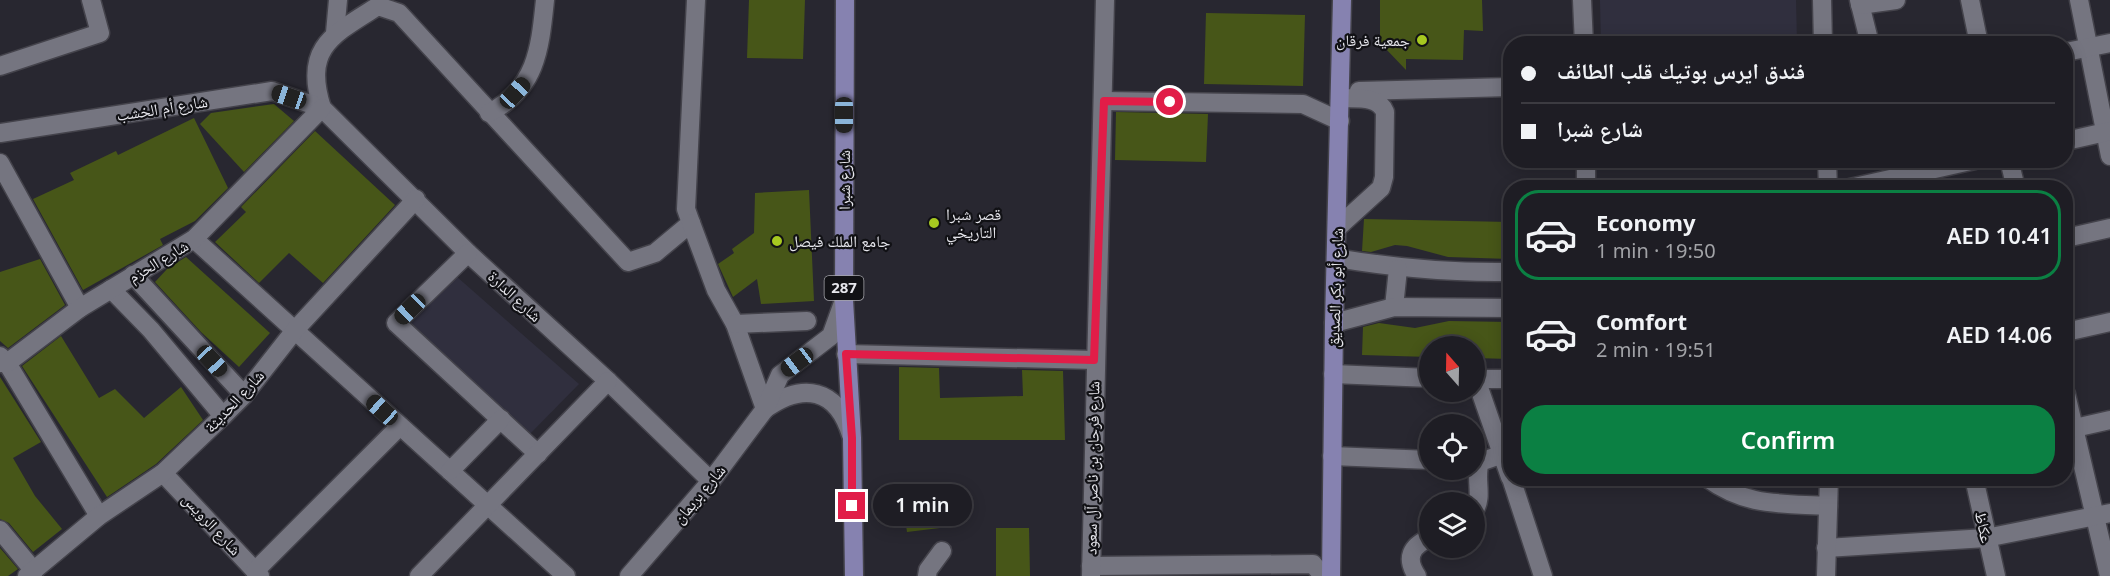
<!DOCTYPE html>
<meta charset="utf-8">
<style>
:root{--surface:#1e1d24;--page:#26262c;--text:#f1f3f6;--muted:#a1a2a6;--line:#3c3b41;--accent:#0b8043}
body{margin:0;font-family:"Noto Sans","Noto Naskh Arabic",sans-serif;background:var(--page);color:var(--text);height:100vh;display:flex;flex-direction:column;font-size:22px;white-space:nowrap}
*{box-sizing:border-box;margin:0}
p{font-size:20px;color:var(--muted)}
.icon{flex:none;width:33px;height:33px;fill:none;stroke:currentColor;stroke-width:2;stroke-linecap:round;stroke-linejoin:round}
.map{position:relative;flex:1;overflow:hidden}
.sheet{position:absolute;left:1503px;top:180px;width:570px;height:306px;display:flex;flex-direction:column;background:var(--surface);border-radius:24px;box-shadow:0 3px 15px #0003,0 0 0 2px var(--line)}
.sheet>*{flex:none}
.top-card{position:absolute;left:1503px;top:36px;width:570px;height:132px;border-radius:24px;box-shadow:0 3px 15px #0003,0 0 0 2px var(--line);display:grid;align-content:center;height:132px;padding:0 18px;background:var(--surface)}
.needle{width:39px;rotate:340deg}
.buttons{position:absolute;left:1419px;top:336px;display:grid;gap:12px}
.buttons a{display:grid;place-items:center;width:66px;height:66px;border-radius:50%;background:var(--surface);box-shadow:0 3px 15px #0003,0 0 0 2px var(--line);font-size:30px}
.end{position:absolute;width:27px;height:27px;margin:-14px;border:8px solid #e11d48;background:#fff;box-shadow:0 0 0 3px #fff}
.from{border-radius:50%}
.bubble{position:absolute;height:42px;border-radius:21px;background:var(--surface);box-shadow:0 3px 15px #0003,0 0 0 2px var(--line);font-size:20px;font-weight:600;line-height:42px;text-align:center}
.car{position:absolute;width:18px;height:36px;margin:-18px -9px;border-radius:8px;box-shadow:0 0 4px 2px #0007;background:linear-gradient(#222 24%,#8ab4d8 0 40%,#222 0 76%,#8ab4d8 0 86%,#222 0)}
.top-card b{display:flex;align-items:center;gap:21px;height:57px;font-size:22px}
.top-card b+b{border-top:2px solid var(--line)}
.top-card i{width:15px;height:15px;background:var(--text)}
ul{padding:10px 0 0;list-style:none}
li{display:flex;align-items:center;gap:18px;height:90px;margin:0 12px 9px;padding:0 6px;border:3px solid transparent;border-radius:24px}
li div{flex:1}
li b{display:block;font-size:22px}
li em{font-style:normal;font-weight:600}
li.on{border-color:var(--accent)}
li>.icon{width:54px;height:54px;stroke-width:1.5}
.action{display:flex;gap:12px;margin-top:auto;padding:12px 18px}
.action a{flex:1;height:69px;border-radius:24px;background:var(--accent);color:#fff;font-size:24px;font-weight:600;line-height:69px;text-align:center}
.map>svg:first-child{display:block}
</style>
<div class="map">
<svg width="2110" height="576" viewBox="0 0 2110 576">
<rect width="100%" height="100%" fill="#282730"/>
<g fill="#302f3e">
<path d="M1600,0H1796L1797,43H1601Z"/>
<path d="M456,276L579,384L527,437L410,326L411,320Z"/>
</g>
<g fill="#475618">
<path d="M749,0H805L803,59L747,58Z"/>
<path d="M1380,0H1482L1483,31L1464,30L1463,60L1406,59V70L1386,49L1380,48Z"/>
<path d="M1206,13L1305,15L1303,86L1204,84Z"/>
<path d="M274,104L294,121L244,172L200,124L211,113Z"/>
<path d="M1116,112L1208,114L1206,162L1115,160Z"/>
<path d="M194,118L228,188L195,221L160,239L163,245L83,290L33,199L74,180L70,173L116,151L118,155Z"/>
<path d="M315,131L395,205L323,283L289,253L259,283L215,242L246,212L241,207Z"/>
<path d="M809,190L814,301L761,304L757,279L733,297L718,264L734,253L732,249L754,233L755,193Z"/>
<path d="M1364,219L1510,222V259L1448,257L1407,246L1395,245L1371,252L1362,251Z"/>
<path d="M186,257L270,333L239,367L201,332L155,282L168,268Z"/>
<path d="M40,259L65,305L8,348L0,341V272Z"/>
<path d="M1449,321L1510,322V359L1474,358V346H1430V357L1362,355L1363,327L1379,323L1415,328Z"/>
<path d="M61,336L99,398L115,389L144,418L181,387L203,420L156,464L107,497L22,366Z"/>
<path d="M899,367L939,368L940,398L1023,396L1022,370L1063,371L1065,440H899Z"/>
<path d="M0,377L41,442L13,458L35,496L62,529L33,552L9,523L0,519Z"/>
<path d="M937,485L940,528L907,532L905,518L900,519L898,503L903,502L902,492H907L906,488Z"/>
<path d="M996,528H1029L1030,576H996Z"/>
<path d="M0,548L18,569L8,576H0Z"/>
</g>
<g fill="none" stroke-linecap="round" stroke-linejoin="round">
<defs>
<g id="minor">
<path d="M1582,0L1584,44"/>
<path d="M1822,0L1823,44"/>
<path d="M1859,0L1870,44"/>
<path d="M1970,0L1979,44"/>
<path d="M2079,0L2110,156"/>
<path d="M1860,5L1896,0"/>
<path d="M335,33L338,0"/>
<path d="M2066,52L2110,43"/>
<path d="M0,66L100,33L91,0"/>
<path d="M1359,91L1510,87"/>
<path d="M1103,101L1303,104L1340,121"/>
<path d="M322,108C303,48 332,35 378,6L399,13L628,262L655,253L691,223L686,209L696,0"/>
<path d="M489,113C537,88 540,48 545,0"/>
<path d="M0,133L272,91L322,108L468,253L608,381L711,481"/>
<path d="M2066,141L2110,131"/>
<path d="M1586,160V188"/>
<path d="M1827,160L1828,188"/>
<path d="M1903,160L1910,188"/>
<path d="M2009,160L2016,188"/>
<path d="M0,163L80,308"/>
<path d="M1850,188L1975,160"/>
<path d="M691,223L716,290L735,324L765,409"/>
<path d="M1337,228L1381,188L1384,177L1385,112C1378,95 1356,99 1340,98"/>
<path d="M2066,238L2110,228"/>
<path d="M194,239L566,576"/>
<path d="M468,253L396,323L538,454"/>
<path d="M1336,258C1395,268 1451,273 1510,272"/>
<path d="M133,275L244,395"/>
<path d="M111,289L151,330L223,416"/>
<path d="M1394,307L1398,269"/>
<path d="M1334,323L1394,307L1510,308"/>
<path d="M735,324L807,321"/>
<path d="M2066,332L2110,322"/>
<path d="M846,354L1094,360"/>
<path d="M0,356L7,363L99,516"/>
<path d="M0,363H7L80,308L194,239L322,108"/>
<path d="M1333,374L1430,378"/>
<path d="M1474,379H1510"/>
<path d="M1476,379L1510,477"/>
<path d="M2066,394L2109,576"/>
<path d="M765,409C803,382 837,388 851,435"/>
<path d="M2066,430L2110,420"/>
<path d="M1332,456L1430,460"/>
<path d="M450,471L501,419"/>
<path d="M163,473L260,576"/>
<path d="M1511,478L1543,576"/>
<path d="M1707,478C1747,507 1780,503 1828,506"/>
<path d="M1974,478L1996,576"/>
<path d="M1474,511C1484,496 1474,479 1480,462L1503,454"/>
<path d="M0,530L34,571"/>
<path d="M1826,548L1986,538L2110,513"/>
<path d="M1091,566L1313,564L1323,576"/>
<path d="M255,571L400,426"/>
<path d="M27,576L99,516L163,473L223,416L244,395L295,330L416,199"/>
<path d="M419,576L608,381"/>
<path d="M629,576L711,481L765,409L780,375L831,336L844,300"/>
<path d="M927,576L928,570L942,551"/>
<path d="M1091,576L1105,0"/>
<path d="M1417,576C1405,558 1411,546 1430,538"/>
<path d="M1826,576L1829,478"/>
</g>
<g id="major">
<path d="M845,0L844,300L852,438L854,576"/>
<path d="M1331,576L1334,323L1342,0"/>
</g>
</defs>
<use href="#minor" stroke="#44434b" stroke-width="21"/>
<use href="#major" stroke="#44434b" stroke-width="21"/>
<use href="#minor" stroke="#757580" stroke-width="18"/>
<use href="#major" stroke="#8682b0" stroke-width="18"/>
</g>
<g fill="none" stroke-linecap="round" stroke-linejoin="round">
<path stroke="#e11d48" stroke-width="8" d="M852,506V438L846,354L1094,360L1104,101L1170,102"/>
</g>
<g fill="#a6c820" stroke="#111115" stroke-width="2">
<circle cx="1422" cy="40" r="6"/>
<circle cx="934" cy="223" r="6"/>
<circle cx="777" cy="241" r="6"/>
</g>
<g text-anchor="middle" stroke-width="4.5" stroke-linejoin="round" paint-order="stroke">
<rect fill="#111115" stroke="#a6a6ac" stroke-width="1.5" x="824.5" y="276" width="39" height="24" rx="4.5"/>
<g font-size="15" font-weight="bold" fill="#e6e6ec">
<text x="844" y="293">287</text>
</g>
<g font-size="16" fill="#e6e6ec" stroke="#111115" text-anchor="start">
<text x="1410" y="46" text-anchor="end">جمعية فرقان</text>
<text x="946" y="220">قصر شبرا<tspan x="946" dy="18">التاريخي</tspan></text>
<text x="789" y="247">جامع الملك فيصل</text>
</g>
<g font-size="16" fill="#e6e6ec" stroke="#111115">
<text transform="translate(162 108) rotate(-9)" y="6">شارع أم الخشب</text>
<text transform="translate(844 180) rotate(-90)" y="6">شارع شبرا</text>
<text transform="translate(158 261) rotate(-31)" y="6">شارع الحزم</text>
<text transform="translate(1335 288) rotate(-88)" y="6">شارع أبو بكر الصديق</text>
<text transform="translate(515 296) rotate(43)" y="6">شارع الدارة</text>
<text transform="translate(234 401) rotate(-47)" y="6">شارع الحديثة</text>
<text transform="translate(1092 468) rotate(-89)" y="6">شارع فرحان بن ناصر آل سعود</text>
<text transform="translate(699 494) rotate(-50)" y="6">شارع بريمان</text>
<text transform="translate(212 524) rotate(47)" y="6">شارع الرويس</text>
<text transform="translate(1984 527) rotate(78)" y="6">عكاظ</text>
</g>
</g>
</svg>
<div class="buttons">
<a><svg class="needle" viewBox="-14 -14 28 28"><path d="M0-13l5 13h-10z" fill="#e53935"/><path d="M0 13l5-13h-10z" fill="#a1a2a6"/></svg></a>
<a><svg class="icon" aria-label="locate" viewBox="0 0 24 24"><circle cx="12" cy="12" r="6"/><path d="M12 2v4M12 18v4M2 12h4M18 12h4"/></svg></a>
<a><svg class="icon" aria-label="layers" viewBox="0 0 24 24"><path d="M12 4l9 5-9 5-9-5zM3 14l9 5 9-5"/></svg></a>
</div>
<i class="end from" style="left:1170px;top:102px"></i>
<i class="end" style="left:852px;top:506px"></i>
<div class="bubble" style="left:873px;top:484px;width:99px">1 min</div>
<i class="car" style="left:515px;top:93px;rotate:43deg"></i>
<i class="car" style="left:289px;top:97px;rotate:289deg"></i>
<i class="car" style="left:844px;top:115px;rotate:180deg"></i>
<i class="car" style="left:410px;top:309px;rotate:226deg"></i>
<i class="car" style="left:212px;top:361px;rotate:137deg"></i>
<i class="car" style="left:797px;top:362px;rotate:233deg"></i>
<i class="car" style="left:382px;top:410px;rotate:312deg"></i>
<div class="top-card">
<b><i class="from"></i>فندق ايرس بوتيك قلب الطائف</b>
<b><i></i>شارع شبرا</b>
</div>
<section class="sheet">
<ul>
<li class="on"><svg class="icon" aria-label="car" viewBox="0 0 24 24"><path d="M5 17H2v-5l4-1 3-4h7l3 4 3 1v5h-3M9 17h6M6 11h13"/><circle cx="7" cy="17" r="2"/><circle cx="17" cy="17" r="2"/></svg><div><b>Economy</b><p>1 min · 19:50</p></div><em>AED 10.41</em></li>
<li><svg class="icon" aria-label="car" viewBox="0 0 24 24"><path d="M5 17H2v-5l4-1 3-4h7l3 4 3 1v5h-3M9 17h6M6 11h13"/><circle cx="7" cy="17" r="2"/><circle cx="17" cy="17" r="2"/></svg><div><b>Comfort</b><p>2 min · 19:51</p></div><em>AED 14.06</em></li>
</ul>
<div class="action"><a>Confirm</a></div>
</section>
</div>
